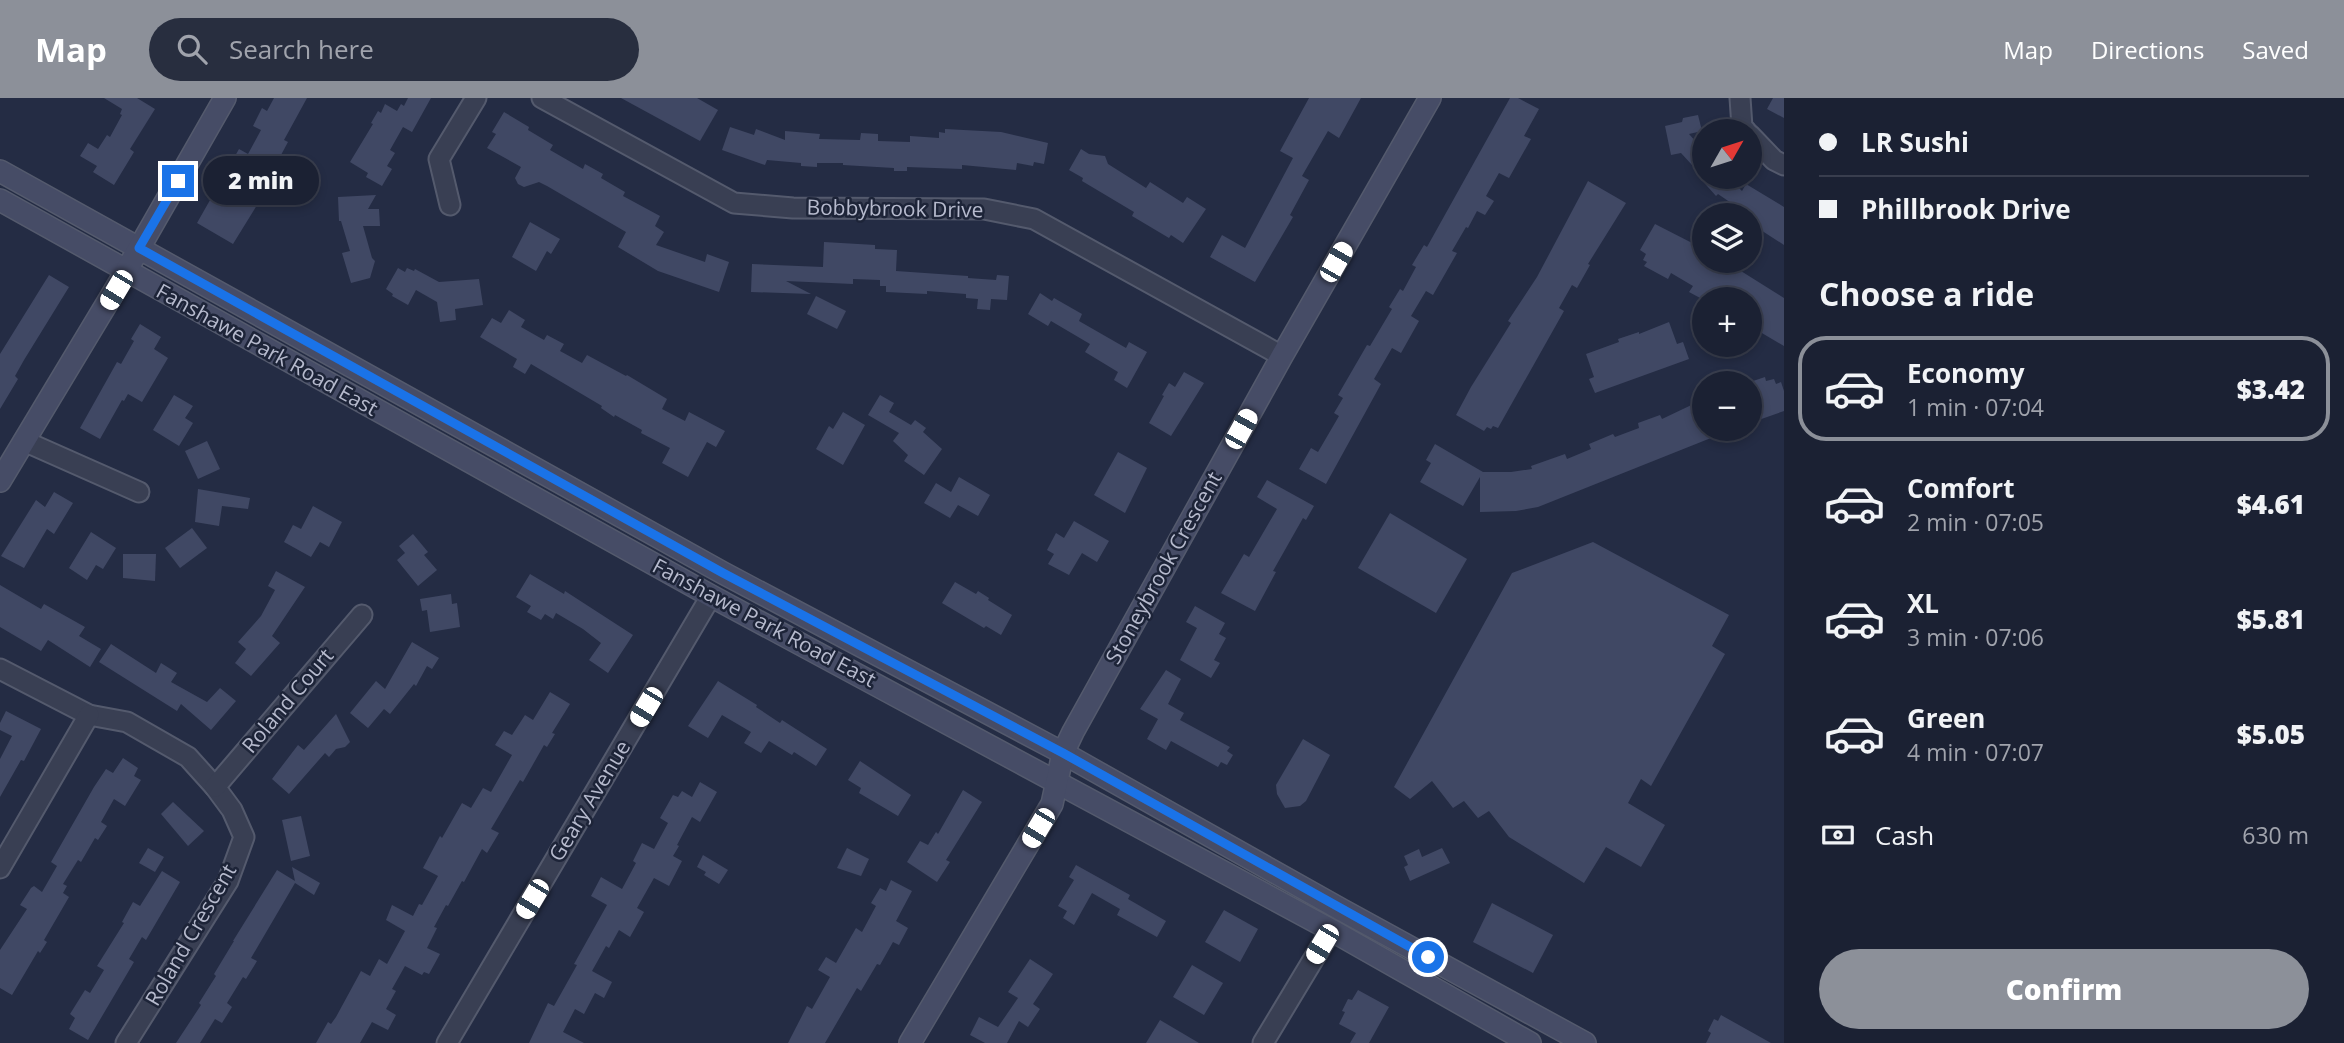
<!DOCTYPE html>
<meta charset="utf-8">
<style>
:root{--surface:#1b2133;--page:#282e3f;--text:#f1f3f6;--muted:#a0a3ac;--line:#393e4e;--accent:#8c9099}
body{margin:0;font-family:"Open Sans",sans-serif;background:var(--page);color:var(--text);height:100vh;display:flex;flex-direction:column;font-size:26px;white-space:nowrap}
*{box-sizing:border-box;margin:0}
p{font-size:23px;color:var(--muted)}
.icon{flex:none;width:38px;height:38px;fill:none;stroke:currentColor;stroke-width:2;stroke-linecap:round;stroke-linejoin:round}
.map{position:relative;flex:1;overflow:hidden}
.drawer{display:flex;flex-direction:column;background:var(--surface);width:560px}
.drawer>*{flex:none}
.top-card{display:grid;align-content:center;height:154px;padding:0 35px;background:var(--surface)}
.needle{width:46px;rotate:51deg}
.tools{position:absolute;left:1692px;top:21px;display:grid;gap:14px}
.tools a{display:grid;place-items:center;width:70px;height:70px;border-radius:50%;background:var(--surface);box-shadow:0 4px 10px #0003,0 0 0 2px var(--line);font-size:35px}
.end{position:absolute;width:32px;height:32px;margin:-16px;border:9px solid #1a73e8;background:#fff;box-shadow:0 0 0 4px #fff}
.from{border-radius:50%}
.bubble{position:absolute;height:49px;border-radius:24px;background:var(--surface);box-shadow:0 4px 10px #0003,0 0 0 2px var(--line);font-size:23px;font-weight:800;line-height:49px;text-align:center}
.car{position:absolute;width:21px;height:42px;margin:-21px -10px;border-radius:9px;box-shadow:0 0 5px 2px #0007;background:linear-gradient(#fff 24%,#345 0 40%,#fff 0 76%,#345 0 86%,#fff 0)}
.top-card b{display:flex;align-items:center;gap:24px;height:66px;font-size:26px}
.top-card b+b{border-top:2px solid var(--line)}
.top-card i{width:18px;height:18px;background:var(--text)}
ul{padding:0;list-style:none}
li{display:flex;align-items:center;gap:21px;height:105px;margin:0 14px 10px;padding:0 21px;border:4px solid transparent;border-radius:28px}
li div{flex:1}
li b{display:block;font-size:26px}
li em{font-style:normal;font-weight:800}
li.active{border-color:var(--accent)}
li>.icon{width:63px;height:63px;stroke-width:1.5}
h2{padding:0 35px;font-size:32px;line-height:84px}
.pay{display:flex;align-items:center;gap:18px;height:77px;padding:0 35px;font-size:26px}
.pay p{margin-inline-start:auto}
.cta{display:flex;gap:14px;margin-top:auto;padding:14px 35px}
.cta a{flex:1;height:80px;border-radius:42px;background:var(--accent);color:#fff;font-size:28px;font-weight:800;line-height:80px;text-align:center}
header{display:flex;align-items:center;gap:42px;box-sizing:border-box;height:98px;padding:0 35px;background:var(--accent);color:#fff}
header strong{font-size:33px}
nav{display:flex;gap:38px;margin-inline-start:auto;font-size:24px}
.search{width:490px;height:63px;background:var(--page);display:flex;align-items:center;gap:18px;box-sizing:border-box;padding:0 24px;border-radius:38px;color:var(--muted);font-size:26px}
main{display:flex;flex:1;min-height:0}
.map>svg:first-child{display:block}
</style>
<header>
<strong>Map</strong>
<div class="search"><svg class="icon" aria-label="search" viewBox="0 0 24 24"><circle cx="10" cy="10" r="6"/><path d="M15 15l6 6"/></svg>Search here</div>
<nav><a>Map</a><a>Directions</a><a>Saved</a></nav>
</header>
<main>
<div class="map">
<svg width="1784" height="945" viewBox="0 0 1784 945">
<rect width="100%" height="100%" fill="#242c44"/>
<g fill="#404864">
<path d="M104,0H137L155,11L130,51L134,54L114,87L93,74L97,68L80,58L88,45L98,51L107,37L110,39L122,17L120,16L122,11Z"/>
<path d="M274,0H307L284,42L288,44L274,70L278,73L233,146L197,125L239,51L248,56L261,32L253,28L262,10L267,13Z"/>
<path d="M408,0H431L412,34L403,29L390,52L395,55L387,68L392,71L382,88L366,79L368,75L350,64L373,26L371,25L378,13L381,15L385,6L397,13L401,6L404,8Z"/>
<path d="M621,0H697L718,12L700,43Z"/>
<path d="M1309,0H1361L1339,40L1328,33L1302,78L1309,82L1290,117L1293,119L1255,184L1210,159L1222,137L1245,150L1293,60L1280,53Z"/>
<path d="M1510,0H1518L1539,11L1524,38L1531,41L1509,80L1499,75L1486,98L1494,103L1485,117L1477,113L1468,130L1466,129L1452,153L1457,155L1433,197L1426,193L1411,218L1419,223L1401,255L1392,250L1374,281L1381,286L1326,386L1299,371L1311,350L1318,354L1339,318L1334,315L1343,300L1338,297L1367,247L1370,248L1392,211L1389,209L1400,191L1403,193L1416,169L1412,167L1424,147L1427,149Z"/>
<path d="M1773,0H1784V20L1767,11Z"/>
<path d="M504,14L529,29L528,32L553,47L550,52L583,71L585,66L603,76L601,80L625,94L623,98L660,118L655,128L664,134L656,147L705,164L707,156L729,164L719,194L658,173L618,149L626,134L547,88L539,84L524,89L518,86L515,80L521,69L487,50L496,36L492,34Z"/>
<path d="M1698,17L1702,33L1689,36L1704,53V79H1728L1742,93L1746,86L1784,109V147L1750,125V117H1732L1737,109L1718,96L1716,98L1699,79H1703L1681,55L1671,57L1665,28L1682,24L1683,20Z"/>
<path d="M730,29L754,37L756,31L785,42V33L820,36L819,41L860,42L861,35L878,36V43L910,44V38L939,40V34L945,35V31L1001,34L1048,45L1044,66L1034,64L1033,68L1017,65L1016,72L962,67V71L907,69V73H894V70L843,67V65H817V69L801,68V65L767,62L765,67L722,52Z"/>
<path d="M1081,51L1089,56L1105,58L1108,66L1146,90L1150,84L1183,105L1187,99L1206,111L1183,145L1171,137L1169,140L1132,118L1134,114L1082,83L1083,80L1069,72Z"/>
<path d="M1588,83L1626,105L1588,166L1590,167L1577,190L1572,187L1559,210L1564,213L1498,330L1493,328L1491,331L1487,329L1484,333L1456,317L1471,289L1511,225L1508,223L1537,179Z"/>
<path d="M376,97L368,111H379L380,128H363L372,160L375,163L370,180L351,185L342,155L350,153L341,123H339L338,99Z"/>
<path d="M530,124L560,141L551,156L547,153L536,173L512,159Z"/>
<path d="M1655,126L1698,148L1704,153V163H1725L1784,200V248L1750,228V201H1702L1689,194L1693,188L1671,175L1668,181L1644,168L1647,164L1643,162L1646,156L1640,152Z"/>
<path d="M824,144L875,147V151L897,152L896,173L968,178V180L996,182L997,177L1009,178L1007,202L991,201L990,212L977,211L978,201L966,200V196L927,193V196L886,194V188H880V182L853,181V186L786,183L811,196L751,194L752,166L823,169Z"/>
<path d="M398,170L405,174L407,170L414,173L415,171L439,184L479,181L483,207L455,211L456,222L440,224L437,204L416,192L408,207L392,198L393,196L386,191Z"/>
<path d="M49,177L69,189L24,262L15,278L18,281L0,311V256Z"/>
<path d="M1040,195L1052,203L1054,200L1082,216L1079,223L1126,250L1129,244L1147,254L1127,290L1114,282L1118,274L1085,254L1090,246L1051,223L1048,228L1028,216Z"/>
<path d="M816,198L846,213L837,231L807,216Z"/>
<path d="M509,212L525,222L521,229L544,242L547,237L564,246L560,253L582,265L587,257L626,278L627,277L667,301L662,311L685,323L689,314L725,333L716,349L707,344L688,379L662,365L670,350L641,335L642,332L615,317L614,319L601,310L602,308L531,266L525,276L513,269L517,261L480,239L492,220L501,225Z"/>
<path d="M1669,224L1677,246L1683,244L1689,261L1595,295L1589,281L1594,279L1586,256L1619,244L1618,241L1639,234V236Z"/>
<path d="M140,226L161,239L154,251L168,260L142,304L128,296L124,303L122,302L100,341L80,330L117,264L121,266L134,243L131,241Z"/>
<path d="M1184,274L1204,285L1171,338L1149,325L1164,298L1162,297L1169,285L1175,289Z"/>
<path d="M1765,279L1766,283L1774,281L1776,286L1781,284L1784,293V313L1750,325V284Z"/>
<path d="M174,297L193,308L185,320L193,325L179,348L153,332Z"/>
<path d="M880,297L894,305L889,314L911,327L915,322L926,330L923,334L942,351L924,377L904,363L908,357L893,343L899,335L868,317Z"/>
<path d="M1704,301V331L1731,332L1538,409L1516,413L1480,414V379L1463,408L1420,384L1431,365L1426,362L1435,346L1483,374H1511L1532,371L1531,368L1565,356L1567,361L1591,351L1589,346L1613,336L1615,339L1639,330L1638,325L1660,317L1662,321Z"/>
<path d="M843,314L865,327L843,367L816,351L829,328L833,331Z"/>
<path d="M207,343L220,371L198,381L185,353Z"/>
<path d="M1118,354L1147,370L1125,415L1094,397Z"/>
<path d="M959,379L990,397L978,418L958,407L950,420L924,405L936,385L951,394Z"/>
<path d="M1267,382L1314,408L1306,422L1303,420L1273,473L1276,474L1255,513L1221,495L1244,456L1249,459L1277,411L1257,399Z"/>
<path d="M198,391L250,400L248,411L222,408L219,428L195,424Z"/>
<path d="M54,394L73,405L54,436L47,431L24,470L1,458L36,402L45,409Z"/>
<path d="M313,408L342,424L329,449L320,444L311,459L284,444L293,427L301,431Z"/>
<path d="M1390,415L1467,461L1436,515L1358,470Z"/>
<path d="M1074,423L1109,443L1097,464L1082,455L1069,477L1048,466L1054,456L1047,452L1056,435L1064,440Z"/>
<path d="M192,430L207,450L180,470L165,450Z"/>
<path d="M91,434L116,450L103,471L96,467L87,482L69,470Z"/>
<path d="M413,436L428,454L424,457L437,472L418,488L397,462L405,455L399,448Z"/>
<path d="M1593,444L1729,517L1712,548L1725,556L1651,688L1641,681L1628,705L1665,727L1641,769L1606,749L1584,785L1509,739L1489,713L1478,720L1464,703L1453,710L1432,683L1410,701L1394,689L1512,475Z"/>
<path d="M123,456H156L155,483L123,480Z"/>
<path d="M276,473L305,489L272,538L280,545L251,578L235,565L246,551L238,544L261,518L275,492L268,488Z"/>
<path d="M530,476L564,496L565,493L633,537L608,575L589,562L601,545L583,531L556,515L553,521L545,516L541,522L527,514L531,508L516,499Z"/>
<path d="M955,484L976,496L978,493L989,500L988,502L1012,517L1001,537L986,528L984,530L942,505Z"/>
<path d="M0,487L41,511L44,506L85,529L79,538L101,551L90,569L48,542L41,553L0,529Z"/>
<path d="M451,496L452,506L457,505L460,529L430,534L427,512L422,513L420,501Z"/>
<path d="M1195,508L1225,525L1219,536L1226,540L1214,562L1220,565L1211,580L1180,562L1197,530L1186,524Z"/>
<path d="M412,544L439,560L432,571L427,568L416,588L414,586L390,616L384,611L368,630L350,615L376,583L385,591Z"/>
<path d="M111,546L156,575L161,565L177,575L171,584L207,604L220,590L236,603L211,632L181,606L177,613L99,564Z"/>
<path d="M1166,572L1181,581L1168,606L1184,615L1180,622L1230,649L1227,653L1233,657L1227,667L1221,664L1218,669L1171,643L1166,652L1147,641L1158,621L1140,611Z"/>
<path d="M718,583L757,607L756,609L780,625L782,622L827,651L816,668L794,654L792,657L769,643L761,655L744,645L751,634L722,617L708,640L688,628Z"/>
<path d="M550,594L570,606L552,635L555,636L547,649L544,647L523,684L520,682L491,731L499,735L487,755L482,751L464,784L462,783L448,808L446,807L434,829L437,830L427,850L440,856L429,876L424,874L422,877L405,868L392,891L396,893L386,911L396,917L388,932L372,924L360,945H316L328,924L331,926L336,919L361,873L370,878L379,861L387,866L405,833L386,822L392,807L413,818L419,806L422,807L438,778L423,770L440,738L442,740L462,705L471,710L483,690L491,694L512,657L495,647L504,633L512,637L525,617L533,622Z"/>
<path d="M6,613L41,631L24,663L21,662L0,699V661L12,638L0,632V625Z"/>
<path d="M336,616L350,644L345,649L336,651L329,659L325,655L289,696L272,681L298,647L304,652Z"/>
<path d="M1303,641L1330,657L1306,703L1300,708L1285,710L1277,696L1276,687Z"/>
<path d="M123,660L138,670L134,678L141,682L125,708L114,701L101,724L107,728L98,742L95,740L81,764L78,762L63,786L67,788L63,795L69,799L44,842L47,844L40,855L38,853L12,897L0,890V852L27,811L20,807L31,790L34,788L42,794L57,768L51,764L94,689L106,671L113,675Z"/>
<path d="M860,663L911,697L898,718L859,695L861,690L848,682Z"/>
<path d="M700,684L717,694L700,724L692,719L677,747L679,748L673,758L682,763L669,788L654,780L637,810L644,814L630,839L619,832L609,850L606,848L592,873L612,884L604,900L595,895L584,916L575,911L563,934L584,945H529L548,905L554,908L577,867L574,866L607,807L591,798L601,779L622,791L636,765L633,763L642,745L654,751L668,725L660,720L673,697L678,699L682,693L692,699Z"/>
<path d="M963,692L982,704L946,762L950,764L937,784L907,764L920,743L928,747L936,734L938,736Z"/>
<path d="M173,704L204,733L188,748L161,716Z"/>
<path d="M301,718L310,758L291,763L282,722Z"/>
<path d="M148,750L164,759L155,774L139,765Z"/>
<path d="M847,750L869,761L861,778L837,770Z"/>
<path d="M1442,750L1450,765L1410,783L1404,769L1408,767L1404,758L1419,751L1422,759Z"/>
<path d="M703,757L728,772L719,786L704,777L706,774L697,769Z"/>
<path d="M1076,767L1130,797L1128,801L1166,823L1157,839L1117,817L1120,811L1092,795L1074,827L1063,820L1067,813L1058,808L1074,782L1069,779Z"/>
<path d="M292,769L320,785L314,797L295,785L251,860L257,863L246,881L243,879L227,905L232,909L222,925L215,921L200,945H176L201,907L199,905L216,878L214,876L234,843H233L277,772L295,783Z"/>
<path d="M162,773L180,784L146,842L142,839L129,861L134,864L88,942L69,931L75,920L70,916L85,892L90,895L104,872L97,868L124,825L122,824L133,804L140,808Z"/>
<path d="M891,782L912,793L896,823L908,830L899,847L893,844L880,867L877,866L861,893L857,890L825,945H788L807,908L812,911L830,879L818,872L826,859L836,865L856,830L862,834L876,808L871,805L880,790L886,793Z"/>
<path d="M1492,805L1553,837L1533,875L1473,844Z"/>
<path d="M1224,812L1258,831L1240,864L1205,844Z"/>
<path d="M1030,861L1053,876L1033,906L1040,911L1028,929L1019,923L1007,945H985L970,937L979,919L998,929L1018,900L1008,894Z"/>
<path d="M1192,867L1223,885L1204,917L1173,899Z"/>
<path d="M1358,892L1389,909L1369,945H1350L1356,935L1339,926L1345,914L1342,913L1348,901L1352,902Z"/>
<path d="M1721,917L1771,945H1706L1711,935L1708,933L1714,921L1718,923Z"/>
<path d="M1160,922L1199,945H1146Z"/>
</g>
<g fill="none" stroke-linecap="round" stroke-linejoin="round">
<defs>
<g id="street">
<path d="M542,0L734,105L793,110L984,111L1034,121L1282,258"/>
<path d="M1740,0L1742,29L1746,33"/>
<path d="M1750,37L1774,62L1784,67"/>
<path d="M450,107L439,61L476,0"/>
<path d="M24,343L139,394"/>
<path d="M0,571L89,617L127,624L188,659L215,689L232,712L244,739L228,783L126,945"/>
<path d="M215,689L362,517"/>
<path d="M0,770L89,617"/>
<path d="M447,945L711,498"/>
<path d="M1263,945L1331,832"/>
</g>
<g id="secondary">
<path d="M0,73L723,475L1063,655L1342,812L1585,945"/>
<path d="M0,102L711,498L1331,832L1530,945"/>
<path d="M0,383L118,187L225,0"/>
<path d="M910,945L1052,706L1063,655L1073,634L1282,258L1430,0"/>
</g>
</defs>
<use href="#street" stroke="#545a6d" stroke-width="23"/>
<use href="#secondary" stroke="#545a6d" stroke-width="24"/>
<use href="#street" stroke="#393f53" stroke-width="19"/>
<use href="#secondary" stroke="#464c66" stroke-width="21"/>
</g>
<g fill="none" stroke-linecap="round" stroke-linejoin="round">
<path stroke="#1a73e8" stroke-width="9" d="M178,83L139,150L723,475L1063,655L1428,859"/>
</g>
<g text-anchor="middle" stroke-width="5" stroke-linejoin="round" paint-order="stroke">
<g font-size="21" fill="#b6bacd" stroke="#1d2438">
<text transform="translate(895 111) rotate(1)" y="7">Bobbybrook Drive</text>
<text transform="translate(267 252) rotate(29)" y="7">Fanshawe Park Road East</text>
<text transform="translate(1164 470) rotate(-61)" y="7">Stoneybrook Crescent</text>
<text transform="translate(764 525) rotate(28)" y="7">Fanshawe Park Road East</text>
<text transform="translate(288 603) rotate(-50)" y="7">Roland Court</text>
<text transform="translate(590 703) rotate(-59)" y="7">Geary Avenue</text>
<text transform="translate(191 837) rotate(-60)" y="7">Roland Crescent</text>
</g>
</g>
</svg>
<div class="tools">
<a><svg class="needle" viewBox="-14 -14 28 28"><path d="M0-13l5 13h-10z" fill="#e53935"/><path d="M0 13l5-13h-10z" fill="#a0a3ac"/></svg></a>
<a><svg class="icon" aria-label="layers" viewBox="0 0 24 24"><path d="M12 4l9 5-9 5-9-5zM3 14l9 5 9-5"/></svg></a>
<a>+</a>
<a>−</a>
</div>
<i class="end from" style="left:1428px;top:859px"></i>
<i class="end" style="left:178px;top:83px"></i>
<div class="bubble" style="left:203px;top:58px;width:116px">2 min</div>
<i class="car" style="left:1336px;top:164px;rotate:30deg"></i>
<i class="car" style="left:116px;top:192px;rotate:211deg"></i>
<i class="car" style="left:1241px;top:331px;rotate:29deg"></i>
<i class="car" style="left:646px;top:609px;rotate:211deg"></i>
<i class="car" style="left:1038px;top:730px;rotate:211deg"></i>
<i class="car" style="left:532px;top:801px;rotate:211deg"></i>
<i class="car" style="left:1322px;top:846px;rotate:211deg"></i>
</div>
<section class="drawer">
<div class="top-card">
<b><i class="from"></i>LR Sushi</b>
<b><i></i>Phillbrook Drive</b>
</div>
<h2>Choose a ride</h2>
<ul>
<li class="active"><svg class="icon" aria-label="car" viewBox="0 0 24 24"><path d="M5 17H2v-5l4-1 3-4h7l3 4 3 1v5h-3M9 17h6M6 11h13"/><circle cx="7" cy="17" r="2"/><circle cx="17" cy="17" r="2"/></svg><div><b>Economy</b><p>1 min · 07:04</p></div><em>$3.42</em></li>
<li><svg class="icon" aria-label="car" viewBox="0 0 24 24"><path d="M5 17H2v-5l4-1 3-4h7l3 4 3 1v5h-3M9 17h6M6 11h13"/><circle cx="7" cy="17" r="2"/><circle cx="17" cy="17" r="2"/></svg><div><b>Comfort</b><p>2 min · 07:05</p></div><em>$4.61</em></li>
<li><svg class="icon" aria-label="car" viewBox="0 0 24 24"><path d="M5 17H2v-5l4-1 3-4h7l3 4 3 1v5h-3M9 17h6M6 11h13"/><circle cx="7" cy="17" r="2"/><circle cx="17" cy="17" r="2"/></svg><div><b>XL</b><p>3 min · 07:06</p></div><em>$5.81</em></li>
<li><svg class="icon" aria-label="car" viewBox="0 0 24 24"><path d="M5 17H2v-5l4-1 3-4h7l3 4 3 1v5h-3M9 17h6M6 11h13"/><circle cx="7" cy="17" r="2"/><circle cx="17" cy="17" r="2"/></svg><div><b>Green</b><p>4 min · 07:07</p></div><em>$5.05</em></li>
</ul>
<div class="pay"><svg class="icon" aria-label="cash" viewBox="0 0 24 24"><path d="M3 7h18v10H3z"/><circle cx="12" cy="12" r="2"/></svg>Cash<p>630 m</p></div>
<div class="cta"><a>Confirm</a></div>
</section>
</main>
